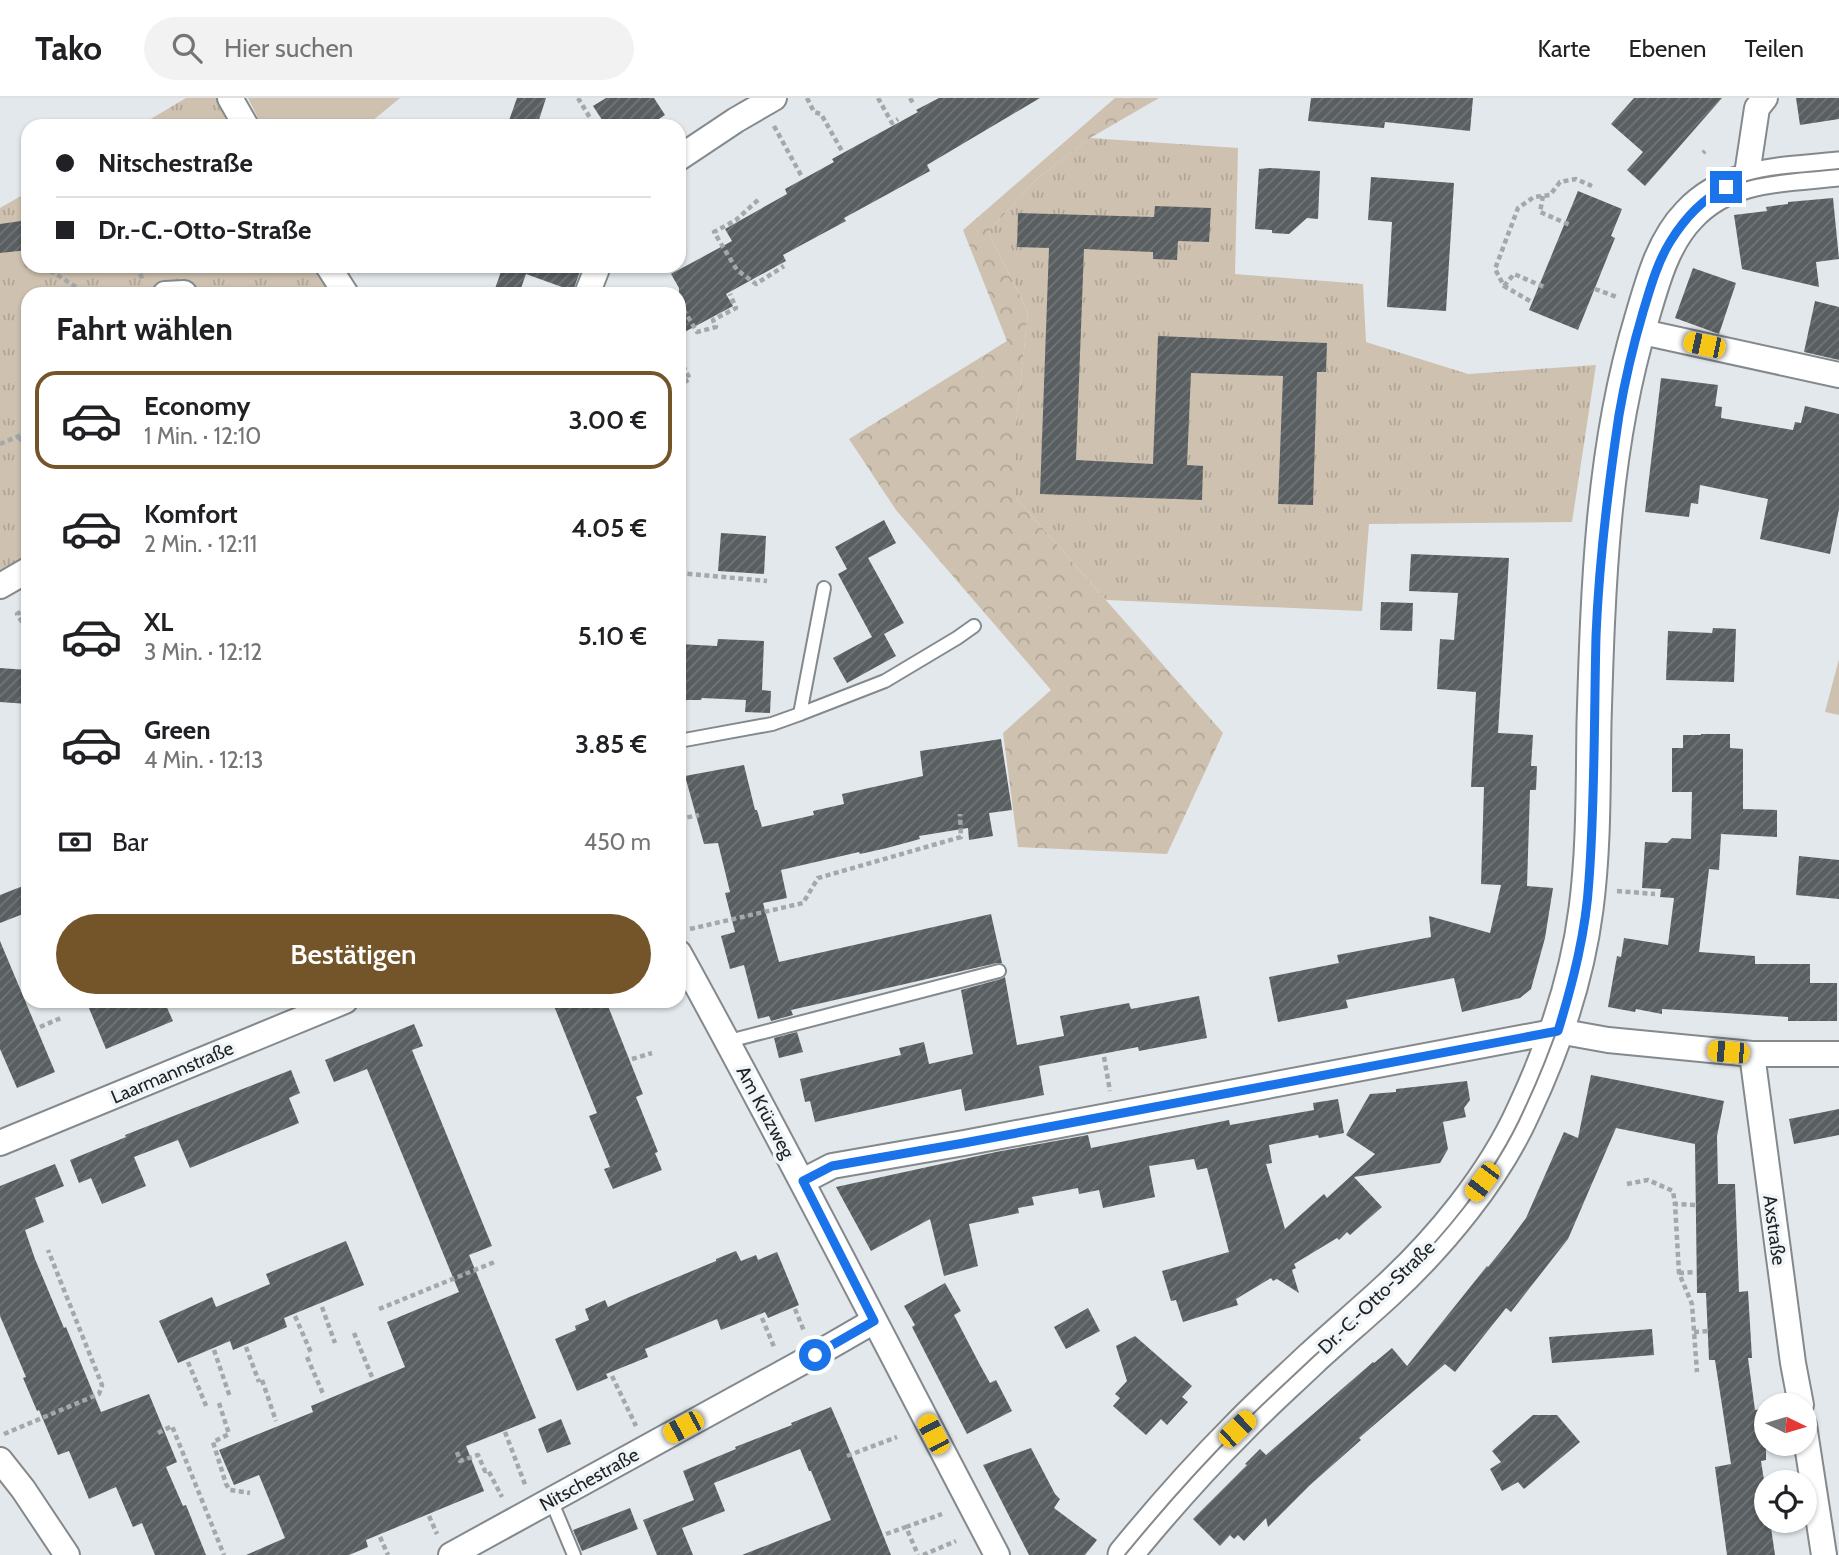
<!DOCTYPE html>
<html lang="de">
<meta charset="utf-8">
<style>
:root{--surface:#fff;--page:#f2f2f2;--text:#202124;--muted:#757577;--line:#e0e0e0;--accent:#74552a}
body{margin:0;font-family:Cabin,sans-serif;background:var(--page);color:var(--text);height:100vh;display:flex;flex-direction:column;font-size:26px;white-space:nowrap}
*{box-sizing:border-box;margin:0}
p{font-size:23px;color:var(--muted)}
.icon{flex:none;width:38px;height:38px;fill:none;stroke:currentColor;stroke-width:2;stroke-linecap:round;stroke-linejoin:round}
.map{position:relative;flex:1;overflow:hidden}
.sheet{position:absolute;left:21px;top:189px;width:665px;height:721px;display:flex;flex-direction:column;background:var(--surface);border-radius:21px;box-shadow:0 2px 5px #0004}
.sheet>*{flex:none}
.hud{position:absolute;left:21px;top:21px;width:665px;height:154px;border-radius:21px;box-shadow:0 2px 5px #0004;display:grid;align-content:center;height:154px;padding:0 35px;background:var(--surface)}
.needle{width:46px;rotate:95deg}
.fabs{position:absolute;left:1754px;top:1295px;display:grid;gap:14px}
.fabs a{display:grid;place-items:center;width:63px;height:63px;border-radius:50%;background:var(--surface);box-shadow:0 2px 5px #0004;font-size:35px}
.end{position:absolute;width:32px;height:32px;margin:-16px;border:9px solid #1a73e8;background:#fff;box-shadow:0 0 0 4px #fff}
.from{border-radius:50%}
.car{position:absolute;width:21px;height:42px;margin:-21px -10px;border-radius:9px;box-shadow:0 0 5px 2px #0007;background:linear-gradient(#f5c518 24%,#345 0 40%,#f5c518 0 76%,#345 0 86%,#f5c518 0)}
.hud b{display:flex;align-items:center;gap:24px;height:66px;font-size:26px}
.hud b+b{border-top:2px solid var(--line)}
.hud i{width:18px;height:18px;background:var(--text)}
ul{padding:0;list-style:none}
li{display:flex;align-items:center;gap:21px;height:98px;margin:0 14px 10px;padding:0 21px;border:4px solid transparent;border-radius:21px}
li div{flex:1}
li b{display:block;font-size:26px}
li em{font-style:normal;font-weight:600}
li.on{border-color:var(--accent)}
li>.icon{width:63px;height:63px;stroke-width:1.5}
h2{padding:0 35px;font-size:32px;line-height:84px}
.pay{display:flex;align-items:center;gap:18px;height:77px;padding:0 35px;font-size:26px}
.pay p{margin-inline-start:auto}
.button{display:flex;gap:14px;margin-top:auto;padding:14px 35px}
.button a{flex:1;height:80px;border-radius:42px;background:var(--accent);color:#fff;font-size:28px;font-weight:600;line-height:80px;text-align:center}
header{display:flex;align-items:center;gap:42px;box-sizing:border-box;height:98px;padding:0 35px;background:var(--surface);border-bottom:2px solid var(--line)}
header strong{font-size:33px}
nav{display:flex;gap:38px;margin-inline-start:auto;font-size:24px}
.search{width:490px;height:63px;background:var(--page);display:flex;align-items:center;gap:18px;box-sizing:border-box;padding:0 24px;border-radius:38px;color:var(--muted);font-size:26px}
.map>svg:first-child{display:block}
</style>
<header>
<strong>Tako</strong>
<div class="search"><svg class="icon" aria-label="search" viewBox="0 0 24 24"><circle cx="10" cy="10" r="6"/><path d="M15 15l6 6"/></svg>Hier suchen</div>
<nav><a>Karte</a><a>Ebenen</a><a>Teilen</a></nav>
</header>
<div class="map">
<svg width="1839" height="1457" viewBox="0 0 1839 1457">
<defs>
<pattern id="grass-tufts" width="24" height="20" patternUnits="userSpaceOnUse" patternTransform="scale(1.75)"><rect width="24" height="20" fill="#cec1b0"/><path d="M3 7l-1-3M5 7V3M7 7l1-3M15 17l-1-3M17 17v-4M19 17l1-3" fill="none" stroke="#b0a697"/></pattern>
<pattern id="forest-crowns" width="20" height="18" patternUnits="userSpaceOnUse" patternTransform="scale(1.75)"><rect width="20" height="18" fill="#cec1b0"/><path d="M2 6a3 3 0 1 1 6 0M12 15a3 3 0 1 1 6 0" fill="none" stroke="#b0a697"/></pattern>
<pattern id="building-hatch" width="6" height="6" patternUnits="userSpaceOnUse" patternTransform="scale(1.75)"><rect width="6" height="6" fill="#595e61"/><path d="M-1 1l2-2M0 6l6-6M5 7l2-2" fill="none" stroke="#727678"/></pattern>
</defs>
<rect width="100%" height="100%" fill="#e2e8eb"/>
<g fill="url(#grass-tufts)">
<path d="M186,0H230L247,28H139Z"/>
<path d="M1090,40L1238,50L1235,176L1363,186L1366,244L1468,276L1596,267L1572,424L1369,426L1362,513L1106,502L1016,400V326L1028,214L988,134L1038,80Z"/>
<path d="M28,94V168H330L347,196H28V472L0,488V110Z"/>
</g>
<path fill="url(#forest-crowns)" d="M1115,0H1159L1090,40L1038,80L988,134L1028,214L1016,326V400L1223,635L1167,756L1018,749L1003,635L1051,592L896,412L849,341L1007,243L963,132Z"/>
<g fill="#cec1b0">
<path d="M248,0H400L366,28H262Z"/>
<path d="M1839,561V617L1825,614Z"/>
</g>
<g fill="url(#building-hatch)">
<path d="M517,0H546L537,28H507Z"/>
<path d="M606,0H654L665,17L648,28H606L593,8Z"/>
<path d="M939,0H1040L927,67L930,73L844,120L846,123L783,157L786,163L726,196L733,208L679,237V190L671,176L732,143L725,131L787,96L785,91L834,64L832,61L918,14L916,12Z"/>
<path d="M1311,0H1473L1470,33L1385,24L1384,30L1308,23Z"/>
<path d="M1634,0H1722L1645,88L1627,72L1643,54L1611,26Z"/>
<path d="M1796,0H1839V21L1800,27Z"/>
<path d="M1270,70L1320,73L1318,121L1307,120L1289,136L1272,135V132L1255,131L1259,71Z"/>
<path d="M1371,79L1454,85L1446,213L1387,209L1392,124L1368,122Z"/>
<path d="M1578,93L1622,111L1611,138L1615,140L1578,232L1529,212Z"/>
<path d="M1833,100L1839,161L1816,164L1819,189L1742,171L1734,117L1767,113L1766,109L1788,106V104Z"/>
<path d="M1155,108L1211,110L1209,144L1178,143L1177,162L1153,161V154L1084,151L1076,362L1153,366L1158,238L1327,245L1326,274H1317L1313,407L1278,406L1283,278L1191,275L1187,367L1203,368L1202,402L1040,396L1049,150L1017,149L1018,115L1154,119Z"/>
<path d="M28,122V152L0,155V126Z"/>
<path d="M503,168H582L573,193L526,176L519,196H493Z"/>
<path d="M1693,170L1736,185L1719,236L1675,220Z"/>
<path d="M1815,203L1839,209V262L1804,254Z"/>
<path d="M1661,280L1718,287L1715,308L1722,309L1721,320L1793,332L1795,324L1801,325L1805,308L1839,316V411L1830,456L1760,441L1768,401L1700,387L1698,406L1691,405L1689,419L1645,414Z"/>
<path d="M884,422L896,445L868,460L904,525L884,536L896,558L847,585L833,560L872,539L838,476L847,471L835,449Z"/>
<path d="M721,435L766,438L764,476L718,473Z"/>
<path d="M1411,456L1509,460L1498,635L1533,637L1531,668H1537L1536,692H1530L1527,788L1553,790L1545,840L1531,891L1520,900L1462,914L1454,880L1346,902L1348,910L1278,924L1269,879L1339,865L1337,857L1431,839L1429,818L1490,835L1501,787L1481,786L1484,689H1471L1476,594L1437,591L1440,541L1454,542L1458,495L1409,493Z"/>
<path d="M1381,504L1413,505L1412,533L1380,532Z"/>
<path d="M1713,530L1736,531L1734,584L1666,582L1668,533L1712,535Z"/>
<path d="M718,541L764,543L762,592L771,593L770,615L745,614L746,602L702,600L701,602H679V546L717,548Z"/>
<path d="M0,570L28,572V606L0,604Z"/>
<path d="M1701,636H1730V650L1743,651V711L1777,712V739L1721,736L1719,772L1709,771L1699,854L1755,858V866H1810V885H1837V923H1788V919L1662,911V916L1636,911L1635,914L1608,909L1617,858L1621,859L1624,840L1668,847L1674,800L1660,799L1661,791L1642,790L1645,744L1667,745L1672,740L1691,741L1692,694H1672V650H1683V637H1701Z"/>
<path d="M1001,641L1012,712L989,715L993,738L969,742L968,730L919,738L920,741L887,750L860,756L859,754L781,772L787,800L763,805L779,864L991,816L1002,865H997L791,912L793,917L771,923L769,918L758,921L744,867L730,871L721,838L735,834L725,795L730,794L718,745L704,746L685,678L744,667L755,712H757L762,729L814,717L813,713L844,706L842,696L923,678L920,653Z"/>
<path d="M1799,758L1839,762V801L1796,797Z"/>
<path d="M28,786V814L0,825V797Z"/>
<path d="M0,843L55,974L17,990L0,951Z"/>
<path d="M1005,879L1017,947L1064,938L1060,918L1129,905L1131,911L1199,898L1207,940L1139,953L1138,949L1039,968L1044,997L965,1013L961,991L815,1024L810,1003L805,1004L800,981L901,957L899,950L924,944L929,966L973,956L961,892L1001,881Z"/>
<path d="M86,903H164L173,923L106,951Z"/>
<path d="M552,903H606L643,996L636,999L658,1054L655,1055L662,1072L613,1091L604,1071L610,1069L589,1018L597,1015Z"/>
<path d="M414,926L423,948L412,952L492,1148L469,1157L536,1320L466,1348L484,1393L366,1442L368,1449L349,1457H246L285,1440L259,1377L234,1387L219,1352L313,1314L311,1308L405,1269L387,1224L459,1194L367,971L334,984L325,962Z"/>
<path d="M797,934L803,954L779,960L774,940Z"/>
<path d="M291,972L300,995L289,1000L299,1025L190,1070L178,1042L134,1059L146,1088L102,1106L91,1080L79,1085L70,1062L126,1039L125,1037Z"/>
<path d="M1591,977L1724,1003L1717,1038L1718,1086H1735L1739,1194L1748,1193L1752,1260H1748L1755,1312L1766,1310V1362L1761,1363L1766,1395V1423H1770L1775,1457H1727L1715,1369L1731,1366L1715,1262H1709L1706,1195H1697L1695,1046L1616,1030L1568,1141L1511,1214L1506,1210L1455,1274L1445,1266L1359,1340L1361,1342L1310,1387L1268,1429L1266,1420L1244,1443L1238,1437L1234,1441L1230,1437L1220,1448L1193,1421L1247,1367L1245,1366L1260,1351L1266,1357L1373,1264L1374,1265L1392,1250L1407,1268L1487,1168L1488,1169L1509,1143L1526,1120L1564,1034L1578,1040Z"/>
<path d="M1467,983L1470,1002L1464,1010L1466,1019L1443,1024L1448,1051L1440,1065L1354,1079L1382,1109L1350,1137L1347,1134L1339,1142L1337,1140L1294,1166L1296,1170L1292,1172L1299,1195L1277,1181L1273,1183L1271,1180L1236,1201L1238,1207L1183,1224L1176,1202L1171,1203L1162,1173L1229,1154L1207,1070L1197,1072L1194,1061L1149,1068L1155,1099L1103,1110L1099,1092L1079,1096L1078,1090L1032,1099L1034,1107L1018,1110L1019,1115L969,1126L978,1168L944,1178L930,1121L871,1153L836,1089L996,1054L1088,1037L1091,1050L1229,1022L1230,1027L1314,1012L1313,1005L1338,1001L1344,1035L1319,1040L1318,1037L1269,1047L1272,1065L1266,1066L1285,1131L1324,1096L1327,1100L1375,1056L1346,1037L1370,996L1396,994V991Z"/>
<path d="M1839,1011V1037L1794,1046L1789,1021Z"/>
<path d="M55,1066L64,1088L35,1100L44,1124L25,1132L35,1161L64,1230L66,1229L101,1314L149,1296L177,1364L166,1369L183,1408L186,1407L206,1457H155L142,1425L133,1429L116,1389L89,1401L69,1353L58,1357L39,1312L37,1313L23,1280L26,1279L0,1218V1088Z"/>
<path d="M346,1143L364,1187L284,1220L287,1229L233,1252L230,1243L178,1265L159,1223L212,1199L216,1209L270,1186L266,1176Z"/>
<path d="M736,1153L741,1163L756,1157L758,1162L777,1154L799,1207L768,1220L765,1214L721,1232L717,1221L645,1251L648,1259L606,1276L608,1280L577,1293L555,1241L576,1232L575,1228L589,1222L585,1211L605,1202L608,1209L627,1200L716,1163V1161Z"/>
<path d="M945,1185L961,1213L954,1217L980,1267L990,1285L996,1282L1012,1313L967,1336L912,1229L915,1227L904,1208Z"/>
<path d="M1088,1210L1100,1233L1066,1251L1054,1229Z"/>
<path d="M1652,1231L1654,1257L1552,1265L1549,1239Z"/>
<path d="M1135,1238L1192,1288L1182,1299L1188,1304L1167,1327L1161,1321L1146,1337L1113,1308L1120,1300L1115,1296L1127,1283L1116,1248Z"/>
<path d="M831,1309L844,1339L891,1457H742L831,1422L811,1373H809L800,1351L714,1385L725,1413L682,1430L693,1457H657L643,1422L694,1402L683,1373L736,1351L735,1349L792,1327L791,1325Z"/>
<path d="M1533,1317H1557L1580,1344L1524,1391L1518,1384L1502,1393L1490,1371L1501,1364L1492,1353Z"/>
<path d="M561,1321L571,1346L547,1355L538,1331Z"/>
<path d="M1031,1350L1055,1396L1060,1401L1054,1410L1097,1442L1085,1457H1029L983,1367Z"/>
<path d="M630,1410L638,1431L582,1453L573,1432Z"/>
</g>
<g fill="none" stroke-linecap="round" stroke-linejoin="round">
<defs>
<g id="lane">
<path d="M800,616L824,490"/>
<path d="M679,643L772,626L800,616L885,583L957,540L974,528"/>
<path d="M729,943L999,873"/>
<path d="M551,1402L574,1457"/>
</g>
<g id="street">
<path d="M230,0L246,28"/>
<path d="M679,60L736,22L774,0"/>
<path d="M1746,83L1757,10L1765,0"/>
<path d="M328,168L346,196"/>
<path d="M165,196L184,195"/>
<path d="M587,196L598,168"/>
<path d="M1638,233L1839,277"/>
<path d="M0,488L28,472"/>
<path d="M679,855C789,1054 891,1256 997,1457"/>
<path d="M1752,956L1793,1265L1801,1307"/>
<path d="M0,1045L345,903"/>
<path d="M803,1083L832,1068L964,1045L1558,933L1608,942L1752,956H1839"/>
<path d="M1804,1327L1824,1457"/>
<path d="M0,1362L23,1391L67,1457"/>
<path d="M451,1457L815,1257L874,1223"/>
</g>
<path id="secondary" d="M1125,1457C1161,1413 1198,1371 1238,1331C1261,1307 1287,1284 1311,1261C1336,1238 1362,1216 1387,1193C1440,1144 1494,1079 1524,1012C1554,948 1577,882 1586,811C1594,750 1593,687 1594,625C1598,491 1602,353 1641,223C1652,186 1662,145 1689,117C1729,74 1786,77 1839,71"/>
</defs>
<use href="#lane" stroke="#83898c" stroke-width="16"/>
<use href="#street" stroke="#83898c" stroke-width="28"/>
<use href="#secondary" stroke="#83898c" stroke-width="37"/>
<g stroke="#a3a8aa" stroke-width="4.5" stroke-dasharray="5 3.5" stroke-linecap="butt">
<path d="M578,0L595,28"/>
<path d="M807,0L814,14L821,16L842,53"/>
<path d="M878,0L892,25L898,21"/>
<path d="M910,0L913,5"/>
<path d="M774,28L802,79"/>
<path d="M1703,55L1705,53"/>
<path d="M1543,98L1540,114L1570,127"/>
<path d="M758,102L736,122L714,134L737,172L756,186L784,168"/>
<path d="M43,168L87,196"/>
<path d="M137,168L143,183"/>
<path d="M1504,188L1514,176L1544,189"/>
<path d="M1595,191L1617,199"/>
<path d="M672,193L674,196"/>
<path d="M1530,203L1504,188L1495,171L1518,110L1534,99L1550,97L1560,84L1576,81L1592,88"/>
<path d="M679,204L697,234L716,229L713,222L736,210L730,196"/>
<path d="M679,260L690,281L679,287"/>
<path d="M18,339L28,348"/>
<path d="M0,346L28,334"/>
<path d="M679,475L767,483"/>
<path d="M28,510L17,516L28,533"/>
<path d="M679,721L699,717"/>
<path d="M1617,793L1655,796"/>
<path d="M690,831L803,805L818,780L961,739L960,716"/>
<path d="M27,899L28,898"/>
<path d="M40,929L61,920"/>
<path d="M1104,959L1110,993"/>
<path d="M632,961L652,955"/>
<path d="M1627,1086L1648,1082L1673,1093L1675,1106"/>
<path d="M1695,1107L1675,1106L1679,1175L1692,1206L1697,1274"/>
<path d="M1679,1175L1696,1174"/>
<path d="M322,1209L335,1245"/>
<path d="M379,1211L497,1163"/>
<path d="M795,1211L804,1233"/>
<path d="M295,1218L312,1257"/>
<path d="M762,1220L775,1251"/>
<path d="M1694,1234L1708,1233"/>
<path d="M354,1235L372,1279"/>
<path d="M246,1249L259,1284"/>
<path d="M214,1252L230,1299"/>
<path d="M307,1259L324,1298"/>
<path d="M188,1264L207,1310"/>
<path d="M612,1278L636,1328"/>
<path d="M262,1282L276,1323"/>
<path d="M219,1305L229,1336L213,1344L226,1386L230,1392L250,1395"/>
<path d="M505,1334L526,1389"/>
<path d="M158,1335L172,1328L224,1457"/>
<path d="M4,1336L99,1296L102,1287L48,1152"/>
<path d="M457,1354L460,1363L478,1357L485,1373L488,1372L502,1399"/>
<path d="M847,1358L897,1339"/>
<path d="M429,1418L437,1436"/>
<path d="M906,1429L942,1416"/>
<path d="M886,1436L906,1429L918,1457"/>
<path d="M380,1439L388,1457"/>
<path d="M923,1457L956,1443"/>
</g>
<use href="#lane" stroke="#fff" stroke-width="12"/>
<use href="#street" stroke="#fff" stroke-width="24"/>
<use href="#secondary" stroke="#fff" stroke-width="33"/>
<path stroke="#85898b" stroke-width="2" d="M1125,1457C1161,1413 1198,1371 1238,1331C1261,1307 1287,1284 1311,1261C1336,1238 1362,1216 1387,1193C1440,1144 1494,1079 1524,1012C1554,948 1577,882 1586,811C1594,750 1593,687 1594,625C1598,491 1602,352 1641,223C1652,186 1662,145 1689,117C1729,74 1786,77 1839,71"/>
</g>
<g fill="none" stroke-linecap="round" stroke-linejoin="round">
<path stroke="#1a73e8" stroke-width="9" d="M815,1257L874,1223L803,1083L832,1068L964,1045L1558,933C1573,884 1586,834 1589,782C1595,701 1594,620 1596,538C1599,464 1608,390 1619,317C1625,282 1633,248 1643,214C1650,191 1657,165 1670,144C1684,121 1701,102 1726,89"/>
</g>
<g text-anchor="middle" stroke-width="7" stroke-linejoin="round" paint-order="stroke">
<g font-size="19" fill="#1f2122" stroke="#eff5f8">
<text transform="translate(172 974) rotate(-23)" y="7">Laarmannstraße</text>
<text transform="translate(766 1014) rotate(62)" y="7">Am Krüzweg</text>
<text transform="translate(1775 1132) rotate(82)" y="7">Axstraße</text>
<text transform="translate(1376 1199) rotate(-44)" y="7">Dr.-C.-Otto-Straße</text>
<text transform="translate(589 1381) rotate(-29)" y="7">Nitschestraße</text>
</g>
</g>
</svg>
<div class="fabs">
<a><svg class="needle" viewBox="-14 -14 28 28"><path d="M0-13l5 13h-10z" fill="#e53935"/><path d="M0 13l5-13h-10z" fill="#757577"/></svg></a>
<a><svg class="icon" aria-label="locate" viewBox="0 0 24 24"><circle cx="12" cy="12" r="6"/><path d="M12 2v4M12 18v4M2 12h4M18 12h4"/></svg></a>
</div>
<i class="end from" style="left:815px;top:1257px"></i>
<i class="end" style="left:1726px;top:89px"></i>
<i class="car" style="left:1704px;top:247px;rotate:282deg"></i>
<i class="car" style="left:1728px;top:954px;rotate:275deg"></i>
<i class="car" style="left:1482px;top:1084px;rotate:217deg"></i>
<i class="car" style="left:683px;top:1329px;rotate:242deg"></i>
<i class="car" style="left:1237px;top:1331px;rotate:46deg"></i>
<i class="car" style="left:933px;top:1336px;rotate:332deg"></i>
<div class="hud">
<b><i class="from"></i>Nitschestraße</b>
<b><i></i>Dr.-C.-Otto-Straße</b>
</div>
<section class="sheet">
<h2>Fahrt wählen</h2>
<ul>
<li class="on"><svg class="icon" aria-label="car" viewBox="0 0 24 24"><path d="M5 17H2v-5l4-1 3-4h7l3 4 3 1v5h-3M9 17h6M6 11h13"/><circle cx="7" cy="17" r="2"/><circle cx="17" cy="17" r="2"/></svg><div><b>Economy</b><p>1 Min. · 12:10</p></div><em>3.00 €</em></li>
<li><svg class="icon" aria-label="car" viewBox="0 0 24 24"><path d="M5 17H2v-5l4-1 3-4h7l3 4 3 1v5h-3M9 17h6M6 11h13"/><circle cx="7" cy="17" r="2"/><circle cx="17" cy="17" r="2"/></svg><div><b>Komfort</b><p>2 Min. · 12:11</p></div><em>4.05 €</em></li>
<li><svg class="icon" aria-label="car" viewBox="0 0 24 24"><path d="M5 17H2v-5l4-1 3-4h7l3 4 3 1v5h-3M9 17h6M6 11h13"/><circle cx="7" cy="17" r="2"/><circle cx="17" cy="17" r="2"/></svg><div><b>XL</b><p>3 Min. · 12:12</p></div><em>5.10 €</em></li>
<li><svg class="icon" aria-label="car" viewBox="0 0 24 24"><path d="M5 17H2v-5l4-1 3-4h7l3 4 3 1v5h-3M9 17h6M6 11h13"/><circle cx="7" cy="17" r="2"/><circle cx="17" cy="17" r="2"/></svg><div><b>Green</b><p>4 Min. · 12:13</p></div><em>3.85 €</em></li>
</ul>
<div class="pay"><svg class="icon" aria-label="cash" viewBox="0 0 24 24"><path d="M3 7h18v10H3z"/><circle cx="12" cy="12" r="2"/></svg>Bar<p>450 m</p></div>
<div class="button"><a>Bestätigen</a></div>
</section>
</div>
